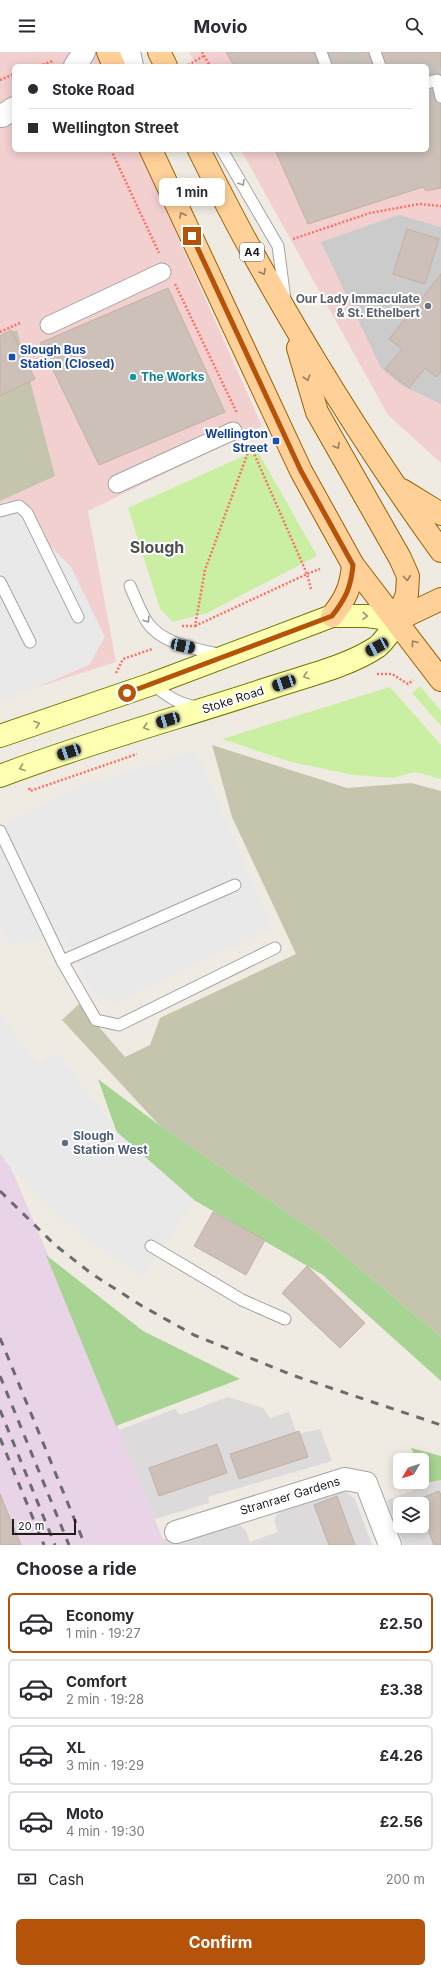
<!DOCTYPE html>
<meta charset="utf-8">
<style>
:root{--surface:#fff;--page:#f2f2f3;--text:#2b2b33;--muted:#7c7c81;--line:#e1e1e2;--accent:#b45309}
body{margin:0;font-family:Inter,sans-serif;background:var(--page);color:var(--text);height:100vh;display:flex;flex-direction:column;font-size:15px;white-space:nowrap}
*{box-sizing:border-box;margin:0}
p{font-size:13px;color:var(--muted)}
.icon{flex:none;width:22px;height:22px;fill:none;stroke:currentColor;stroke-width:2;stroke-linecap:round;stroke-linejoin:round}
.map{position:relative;height:1493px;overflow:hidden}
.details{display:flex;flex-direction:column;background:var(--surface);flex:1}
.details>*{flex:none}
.guide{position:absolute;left:12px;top:12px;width:417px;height:88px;border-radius:6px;box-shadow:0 2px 10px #0003;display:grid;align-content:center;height:88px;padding:0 16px;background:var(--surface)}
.needle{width:26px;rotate:231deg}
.buttons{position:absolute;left:393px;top:1401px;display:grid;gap:8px}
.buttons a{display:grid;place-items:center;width:36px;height:36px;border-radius:6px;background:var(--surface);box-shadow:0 2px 10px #0003;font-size:20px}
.scale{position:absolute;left:12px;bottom:10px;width:64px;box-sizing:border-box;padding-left:4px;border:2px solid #1d1d1d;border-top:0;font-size:11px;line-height:14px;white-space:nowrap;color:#1d1d1d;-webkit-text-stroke:3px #fff;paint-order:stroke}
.end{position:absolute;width:18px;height:18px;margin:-9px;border:5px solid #b45309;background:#fff;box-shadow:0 0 0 2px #fff}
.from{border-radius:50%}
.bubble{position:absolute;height:28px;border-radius:6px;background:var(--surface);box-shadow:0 2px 10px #0003;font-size:13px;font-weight:700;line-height:28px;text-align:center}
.car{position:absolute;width:12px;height:24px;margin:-12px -6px;border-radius:5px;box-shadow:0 0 3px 1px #0007;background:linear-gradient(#222 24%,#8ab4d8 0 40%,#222 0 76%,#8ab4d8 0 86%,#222 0)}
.guide b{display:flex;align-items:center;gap:14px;height:38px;font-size:15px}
.guide b+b{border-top:1px solid var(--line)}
.guide i{width:10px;height:10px;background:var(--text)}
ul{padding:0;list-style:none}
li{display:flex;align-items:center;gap:12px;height:60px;margin:0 8px 6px;padding:0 8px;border:2px solid var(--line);border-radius:6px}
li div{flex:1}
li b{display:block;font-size:15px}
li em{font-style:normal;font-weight:700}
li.active{border-color:var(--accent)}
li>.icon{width:36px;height:36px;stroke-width:1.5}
h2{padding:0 16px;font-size:18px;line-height:48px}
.pay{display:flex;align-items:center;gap:10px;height:44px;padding:0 16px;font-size:15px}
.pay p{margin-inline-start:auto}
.button{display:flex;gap:8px;margin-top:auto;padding:8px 16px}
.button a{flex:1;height:46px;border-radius:6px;background:var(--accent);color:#fff;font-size:16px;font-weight:700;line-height:46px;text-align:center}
header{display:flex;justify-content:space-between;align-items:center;height:52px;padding:0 16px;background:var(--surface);font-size:18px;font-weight:700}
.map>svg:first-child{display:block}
</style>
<header><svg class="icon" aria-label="menu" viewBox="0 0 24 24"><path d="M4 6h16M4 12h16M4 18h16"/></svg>Movio<svg class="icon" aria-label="search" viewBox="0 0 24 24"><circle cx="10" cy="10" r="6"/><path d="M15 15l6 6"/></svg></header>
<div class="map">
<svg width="441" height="1493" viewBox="0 0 441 1493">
<rect width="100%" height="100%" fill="#f0ebe2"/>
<g fill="#dcdada" fill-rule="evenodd">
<path d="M228,1345L263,1356L270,1366L289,1360L297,1382L320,1377L332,1409L208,1445L209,1451L155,1467L119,1378L175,1357L180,1363Z"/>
<path d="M441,1428V1493H404L387,1448ZM400,1452H422V1474H400Z"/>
<path d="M340,1438L349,1442L355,1447L372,1493H165L163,1488L214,1469L232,1470L239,1472L246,1479L250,1490L278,1480L274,1468L278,1460L284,1454Z"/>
</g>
<g fill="#f2d0cf">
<path d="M0,0H95L101,14H14V98H139L262,374L88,459L116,610L0,647Z"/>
<path d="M189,0H441V411L388,363L241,98H427V14H197Z"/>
</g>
<path fill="#e9d3e6" d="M0,1101L11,1116L79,1276L165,1493H0Z"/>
<path fill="#cbcbcb" d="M399,163L441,175V352L401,333L381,316L321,190Z"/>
<g fill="#c5c4ad">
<path d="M17,278L55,424L0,449V284Z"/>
<path d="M212,693L347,736L411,731L441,739V1285L320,1183L159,1073L62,968L79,952L125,1005L150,993L160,966L296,902L232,765Z"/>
</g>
<g fill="#caefa3">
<path d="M257,398L317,504L207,561L173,570L160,557L128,456Z"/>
<path d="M420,634L441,659V674L412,641Z"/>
<path d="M390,635L441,693V727L415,720L393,726L354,723L291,710L222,687Z"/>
</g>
<g fill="#a7d393">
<path d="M98,1027L159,1073L320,1183L441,1285V1329L323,1223L194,1148L117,1081Z"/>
<path d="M46,1203L143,1279L240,1327L116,1374Z"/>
<path d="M411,1396L441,1404V1428L428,1431L422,1418V1408H417Z"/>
</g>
<g fill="#e9e9e9">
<path d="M7,449L71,515L105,585L89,613L0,651V452Z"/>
<path d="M196,698L272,877L115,951L93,942L64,885L9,892L0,873V778L6,771L74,736Z"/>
<path d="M0,962L38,1011L57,1000L117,1080L194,1148L143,1226L69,1174L11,1116L0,1101Z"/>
</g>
<g fill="#ccc0b8" stroke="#c3b0a3">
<path d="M226,0H441V136L426,139L423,135L308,172L275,98H427V14H234Z"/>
<path d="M407,177L439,187L425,232L393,222Z"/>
<path d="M441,222V320L436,325L425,316L409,336L385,317L402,297L389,287Z"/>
<path d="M168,236L225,360L99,413L40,291Z"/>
<path d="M11,278L35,327L0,344V284Z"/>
<path d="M213,1160L265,1188L246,1223L194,1194Z"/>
<path d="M307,1214L365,1271L340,1296L282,1241Z"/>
<path d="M299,1379L308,1405L239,1427L230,1402Z"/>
<path d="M217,1392L227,1421L159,1444L149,1416Z"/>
<path d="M439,1439L441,1443V1493H434L422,1462V1452H418L416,1448Z"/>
<path d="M0,1442L21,1493H0Z"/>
<path d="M337,1444L355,1493H329L314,1453Z"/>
</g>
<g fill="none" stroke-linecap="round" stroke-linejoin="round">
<g stroke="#c6c2bb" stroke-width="17" stroke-dasharray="17 8" stroke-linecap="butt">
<path d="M351,0L356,14"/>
<path d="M427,22L441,19"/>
</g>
<defs>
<g id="service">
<path d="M321,0L326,14"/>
<path d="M375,0L380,14"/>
<path d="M427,31L437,28L441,45"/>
<path d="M222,98L278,194L285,248"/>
<path d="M0,459L19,454L27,461L78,565"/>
<path d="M0,530L30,590"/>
<path d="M130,534C135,545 140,559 147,570C163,593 197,597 222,603"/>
<path d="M152,632C166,643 179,653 198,655"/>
<path d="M0,779L62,909L96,968L119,973L275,896"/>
<path d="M62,909L235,833"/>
<path d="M151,1194L242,1248L285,1267"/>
</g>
<g id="pedestrian">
<path d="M49,273L162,220"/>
<path d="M117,432L233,379"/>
</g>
<g id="minor">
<path d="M129,0L132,14"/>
<path d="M75,14L84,0"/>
<path d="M2,64L14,56"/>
<path d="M176,1480L345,1427L366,1431L390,1493"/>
</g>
<path id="secondary" d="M0,684L152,632L332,564H367L397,568C391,578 386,588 377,595C349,614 306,624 273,635C182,665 89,690 0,724"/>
<g id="primary">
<path d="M108,0L114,14"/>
<path d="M159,0L166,14"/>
<path d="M151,98L301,419L353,513L441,628"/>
<path d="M199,98C217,134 235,170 255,205C311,306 373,405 441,499"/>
<path d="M298,296L317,360L400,506L408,524L407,542L397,568"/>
<path d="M402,438L441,462"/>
<path d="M332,564C346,546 351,535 353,513"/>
<path d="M397,568L441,547"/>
</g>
</defs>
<use href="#service" stroke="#a4a4a4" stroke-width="13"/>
<use href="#pedestrian" stroke="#a4a4a4" stroke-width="19"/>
<use href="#minor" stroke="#a4a4a4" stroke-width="24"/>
<use href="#secondary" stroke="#6f7900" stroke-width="24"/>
<use href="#primary" stroke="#976100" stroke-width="24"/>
<g stroke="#ff6f64" stroke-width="2.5" stroke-dasharray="2 2" stroke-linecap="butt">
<path d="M202,0L210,14"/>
<path d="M188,13L204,4"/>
<path d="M39,14L53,9"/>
<path d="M0,28L14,22"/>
<path d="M111,98L159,201"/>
<path d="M293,187L370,161L419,152L441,154"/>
<path d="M175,232L237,361"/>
<path d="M0,280L20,271"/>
<path d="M311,537L307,522L320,517"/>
<path d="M182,574H195L205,518L250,395"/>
<path d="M195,574L307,522L249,390"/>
<path d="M116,621L123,607L152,597"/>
<path d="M377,622H392L408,632L413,628"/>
<path d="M29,736L30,739L137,702"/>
</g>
<use href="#service" stroke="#fff" stroke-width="11"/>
<use href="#pedestrian" stroke="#fff" stroke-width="17"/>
<use href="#minor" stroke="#fff" stroke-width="22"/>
<use href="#secondary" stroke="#fdffb1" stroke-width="22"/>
<use href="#primary" stroke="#ffd098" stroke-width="22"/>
<g stroke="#6b6b6b" stroke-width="3" stroke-dasharray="8 8" stroke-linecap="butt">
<path d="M0,1139L55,1193L92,1222L142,1254L194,1283L292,1323L441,1373"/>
<path d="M0,1286L85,1493"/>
<path d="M0,1324L69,1493"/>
<path d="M0,1358L55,1493"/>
<path d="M0,1386L44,1493"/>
</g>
</g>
<defs><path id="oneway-chevron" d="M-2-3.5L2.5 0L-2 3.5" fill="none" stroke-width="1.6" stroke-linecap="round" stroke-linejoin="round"/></defs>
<g stroke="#999">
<use href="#oneway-chevron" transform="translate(242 131) rotate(58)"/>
<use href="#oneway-chevron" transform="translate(147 568) rotate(57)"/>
</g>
<g stroke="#997f61">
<use href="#oneway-chevron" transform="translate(182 163) rotate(-115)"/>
<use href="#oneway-chevron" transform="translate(263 220) rotate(60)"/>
<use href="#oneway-chevron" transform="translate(307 326) rotate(73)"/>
<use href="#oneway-chevron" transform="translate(337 394) rotate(60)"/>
<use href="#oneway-chevron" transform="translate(407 526) rotate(85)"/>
<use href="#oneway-chevron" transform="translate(414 591) rotate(-127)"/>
</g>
<g stroke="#98996e">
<use href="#oneway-chevron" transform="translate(365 564) rotate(3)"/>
<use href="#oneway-chevron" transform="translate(306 624) rotate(161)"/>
<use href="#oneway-chevron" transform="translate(37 672) rotate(-19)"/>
<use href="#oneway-chevron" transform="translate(146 675) rotate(164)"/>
<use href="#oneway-chevron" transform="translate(22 716) rotate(160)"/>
</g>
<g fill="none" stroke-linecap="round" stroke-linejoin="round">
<path stroke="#b45309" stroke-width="5" d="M127,641L332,564C346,546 351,535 353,513L301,419L192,184"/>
</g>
<circle fill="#6b7280" stroke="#fff" stroke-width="1.5" cx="428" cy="254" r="4"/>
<g fill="#1a4fb4" stroke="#fff" stroke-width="1.5">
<rect x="8" y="301" width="8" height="8" rx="2"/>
<rect x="272" y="385" width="8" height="8" rx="2"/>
</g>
<circle fill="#0f9aa8" stroke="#fff" stroke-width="1.5" cx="133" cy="325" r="4"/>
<circle fill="#5c6f8a" stroke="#fff" stroke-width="1.5" cx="65" cy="1091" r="4"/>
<g text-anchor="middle" stroke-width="4" stroke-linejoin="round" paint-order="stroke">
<rect fill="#fff" stroke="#616161" stroke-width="1" x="240" y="191" width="24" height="18" rx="3"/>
<g font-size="11" font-weight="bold" fill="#1d1d1d">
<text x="252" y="204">A4</text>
</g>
<g font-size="12" font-weight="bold" fill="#5b616d" stroke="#fff" text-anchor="end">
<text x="420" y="251">Our Lady Immaculate<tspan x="420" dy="14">&amp; St. Ethelbert</tspan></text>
</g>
<g font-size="12" font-weight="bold" fill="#164399" stroke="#fff" text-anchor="start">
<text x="20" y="302">Slough Bus<tspan x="20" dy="14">Station (Closed)</tspan></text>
<text x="268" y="386" text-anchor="end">Wellington<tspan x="268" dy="14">Street</tspan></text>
</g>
<g font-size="12" font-weight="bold" fill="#0d838f" stroke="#fff" text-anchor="start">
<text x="141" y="329">The Works</text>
</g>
<g font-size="12" fill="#1d1d1d" stroke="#fff">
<text transform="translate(233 648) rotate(-18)" y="4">Stoke Road</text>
<text transform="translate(290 1444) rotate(-17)" y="4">Stranraer Gardens</text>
</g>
<g font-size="12" font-weight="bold" fill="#4e5e75" stroke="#fff" text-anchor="start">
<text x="73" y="1088">Slough<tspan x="73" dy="14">Station West</tspan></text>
</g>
<g font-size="16" font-weight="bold" fill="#505050" stroke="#fff">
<text x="157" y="501">Slough</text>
</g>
</g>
</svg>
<div class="buttons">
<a><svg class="needle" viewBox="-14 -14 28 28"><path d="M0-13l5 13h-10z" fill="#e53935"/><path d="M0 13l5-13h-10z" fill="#7c7c81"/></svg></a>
<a><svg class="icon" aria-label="layers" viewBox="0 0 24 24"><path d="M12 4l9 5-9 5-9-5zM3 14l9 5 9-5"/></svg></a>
</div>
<div class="scale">20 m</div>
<i class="end from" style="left:127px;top:641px"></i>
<i class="end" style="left:192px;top:184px"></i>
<div class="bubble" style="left:159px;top:126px;width:66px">1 min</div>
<i class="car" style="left:183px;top:594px;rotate:102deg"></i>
<i class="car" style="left:377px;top:595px;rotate:242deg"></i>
<i class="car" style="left:284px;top:631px;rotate:251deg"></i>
<i class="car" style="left:168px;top:668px;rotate:254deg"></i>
<i class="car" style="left:69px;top:700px;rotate:252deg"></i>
<div class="guide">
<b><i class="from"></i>Stoke Road</b>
<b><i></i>Wellington Street</b>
</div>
</div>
<section class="details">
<h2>Choose a ride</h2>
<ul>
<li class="active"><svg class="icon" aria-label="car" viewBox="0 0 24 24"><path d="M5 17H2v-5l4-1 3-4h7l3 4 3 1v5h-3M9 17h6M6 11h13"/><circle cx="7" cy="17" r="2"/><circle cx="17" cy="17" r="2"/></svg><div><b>Economy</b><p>1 min · 19:27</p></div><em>£2.50</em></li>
<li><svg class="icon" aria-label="car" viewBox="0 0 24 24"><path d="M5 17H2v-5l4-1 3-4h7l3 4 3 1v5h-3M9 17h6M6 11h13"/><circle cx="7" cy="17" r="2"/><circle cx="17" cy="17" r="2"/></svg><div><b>Comfort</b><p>2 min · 19:28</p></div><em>£3.38</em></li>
<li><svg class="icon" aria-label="car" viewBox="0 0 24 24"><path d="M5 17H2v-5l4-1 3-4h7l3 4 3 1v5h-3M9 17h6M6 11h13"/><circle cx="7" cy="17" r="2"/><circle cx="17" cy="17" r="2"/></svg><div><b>XL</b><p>3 min · 19:29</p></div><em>£4.26</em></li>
<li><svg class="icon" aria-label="car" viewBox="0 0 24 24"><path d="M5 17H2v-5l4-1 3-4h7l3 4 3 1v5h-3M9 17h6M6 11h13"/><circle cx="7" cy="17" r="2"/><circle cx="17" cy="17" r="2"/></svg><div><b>Moto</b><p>4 min · 19:30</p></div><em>£2.56</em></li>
</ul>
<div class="pay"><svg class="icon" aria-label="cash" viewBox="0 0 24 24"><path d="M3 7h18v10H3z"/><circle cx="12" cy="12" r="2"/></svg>Cash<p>200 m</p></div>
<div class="button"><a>Confirm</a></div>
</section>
